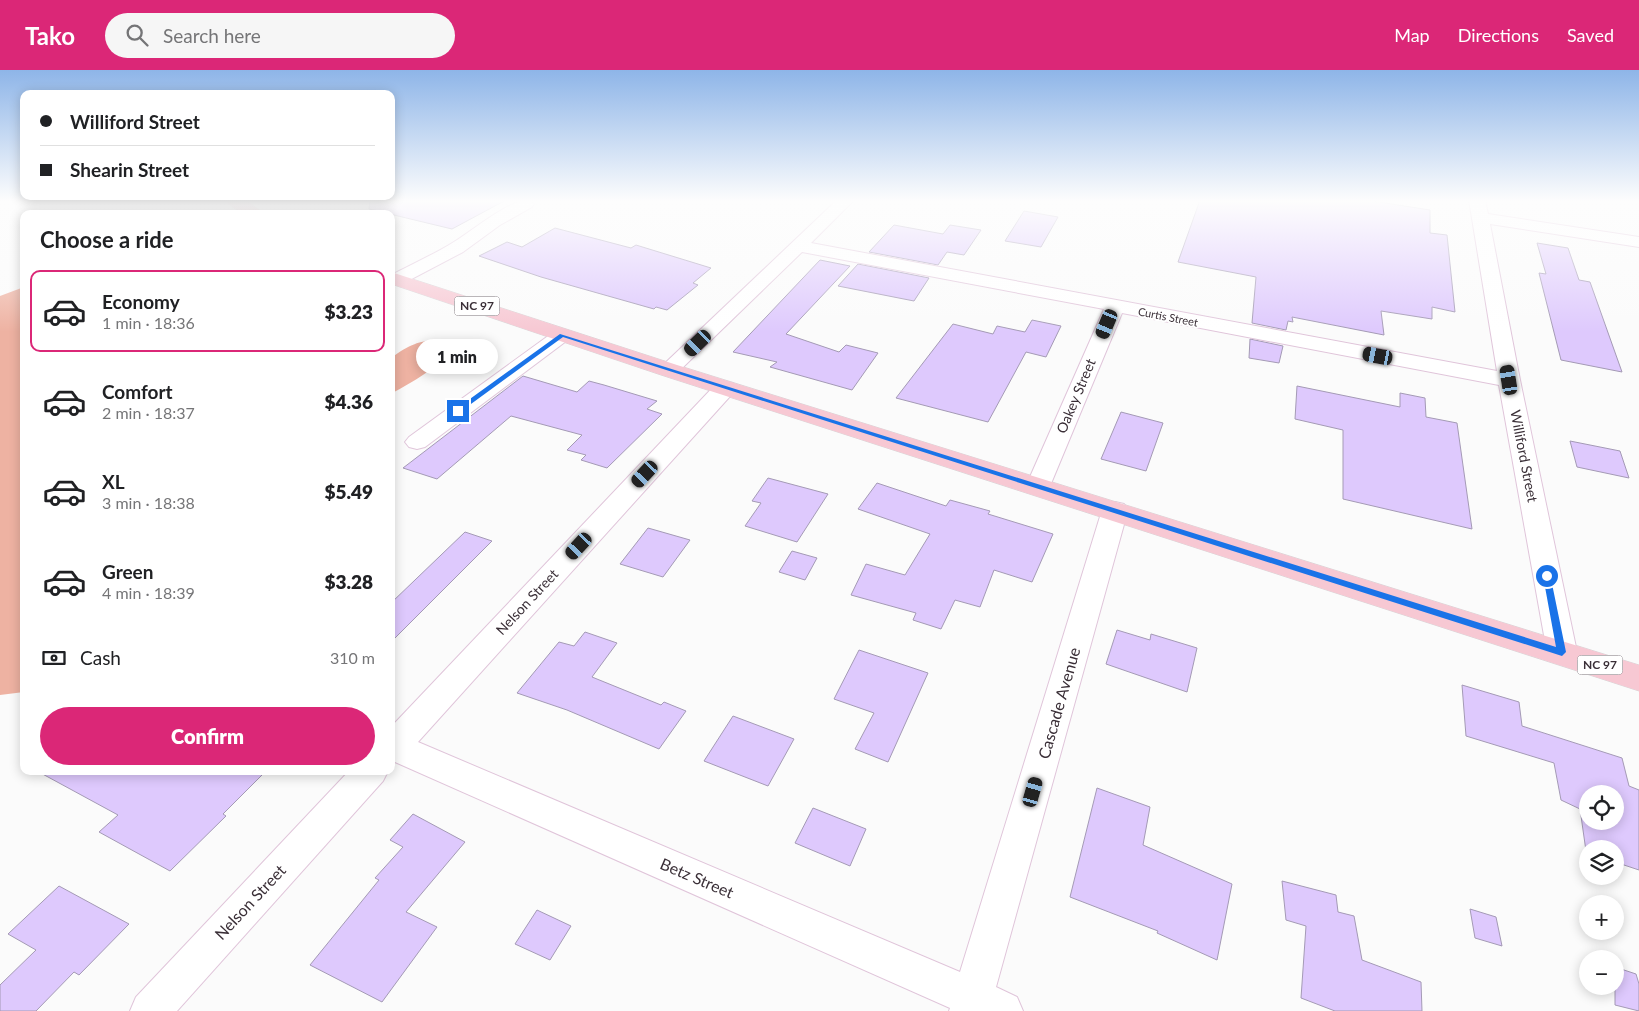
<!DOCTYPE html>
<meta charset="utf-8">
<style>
:root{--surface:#fff;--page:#f6f6f6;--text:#202124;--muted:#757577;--line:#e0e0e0;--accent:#db2777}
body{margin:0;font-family:Lato,sans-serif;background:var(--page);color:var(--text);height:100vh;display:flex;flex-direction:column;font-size:19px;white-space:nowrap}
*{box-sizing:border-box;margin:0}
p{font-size:16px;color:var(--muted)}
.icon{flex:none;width:28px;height:28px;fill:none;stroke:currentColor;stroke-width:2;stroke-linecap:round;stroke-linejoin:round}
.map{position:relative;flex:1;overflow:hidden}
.drawer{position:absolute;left:20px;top:140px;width:375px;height:565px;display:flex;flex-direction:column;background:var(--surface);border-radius:10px;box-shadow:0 2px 12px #0003}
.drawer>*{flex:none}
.guide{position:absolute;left:20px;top:20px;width:375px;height:110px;border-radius:10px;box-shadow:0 2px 12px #0003;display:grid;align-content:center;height:110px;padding:0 20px;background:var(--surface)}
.controls{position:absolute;left:1579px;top:715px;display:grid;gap:10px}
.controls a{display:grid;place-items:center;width:45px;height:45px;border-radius:50%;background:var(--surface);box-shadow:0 2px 12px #0003;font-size:25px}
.end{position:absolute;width:22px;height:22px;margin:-11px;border:6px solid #1a73e8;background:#fff;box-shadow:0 0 0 2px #fff}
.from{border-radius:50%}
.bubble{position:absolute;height:35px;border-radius:18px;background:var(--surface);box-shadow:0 2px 12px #0003;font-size:16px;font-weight:800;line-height:35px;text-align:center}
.car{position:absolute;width:15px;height:30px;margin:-15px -8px;border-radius:6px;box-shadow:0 0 4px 1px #0007;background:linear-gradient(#222 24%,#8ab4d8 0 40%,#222 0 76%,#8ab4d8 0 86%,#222 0)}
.guide b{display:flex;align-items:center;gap:18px;height:48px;font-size:19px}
.guide b+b{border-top:1px solid var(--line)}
.guide i{width:12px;height:12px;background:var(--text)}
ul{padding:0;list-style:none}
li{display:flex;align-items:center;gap:15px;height:82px;margin:0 10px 8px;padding:0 10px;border:2px solid transparent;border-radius:10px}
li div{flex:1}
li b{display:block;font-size:19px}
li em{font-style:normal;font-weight:800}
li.on{border-color:var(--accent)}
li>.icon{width:45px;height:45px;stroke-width:1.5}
h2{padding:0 20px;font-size:22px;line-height:60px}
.pay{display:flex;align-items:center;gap:12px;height:55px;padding:0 20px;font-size:19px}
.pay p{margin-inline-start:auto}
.primary-button{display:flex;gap:10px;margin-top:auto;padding:10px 20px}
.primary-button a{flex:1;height:58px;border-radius:30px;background:var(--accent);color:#fff;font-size:20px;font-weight:800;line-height:58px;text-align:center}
header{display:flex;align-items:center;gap:30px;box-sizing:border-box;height:70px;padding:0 25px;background:var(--accent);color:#fff}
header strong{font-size:24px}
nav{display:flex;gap:28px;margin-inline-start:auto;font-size:18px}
.search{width:350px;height:45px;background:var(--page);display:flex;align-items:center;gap:12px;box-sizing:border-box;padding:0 18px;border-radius:28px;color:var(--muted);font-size:19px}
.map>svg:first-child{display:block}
</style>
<header>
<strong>Tako</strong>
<div class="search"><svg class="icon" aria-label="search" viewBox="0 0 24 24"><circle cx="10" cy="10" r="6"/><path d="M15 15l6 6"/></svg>Search here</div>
<nav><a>Map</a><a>Directions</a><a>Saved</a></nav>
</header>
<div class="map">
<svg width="1639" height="941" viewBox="0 0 1639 941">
<rect width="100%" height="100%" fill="#fbfbfb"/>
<g fill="#eeb2a2">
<path d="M24,217V622L0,625V226Z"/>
<path d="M440,269L451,276C439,299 413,311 391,324V288C409,275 418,271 440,269Z"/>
</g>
<g fill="#dec9fd" stroke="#a49ab5" fill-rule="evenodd">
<path d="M370,130H506L452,159L369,139Z"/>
<path d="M1200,130H1366L1430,140V163L1447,165L1455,242L1432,237V249L1381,241L1384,265L1292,247L1293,252L1288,251L1286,260L1252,253L1256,207L1178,192Z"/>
<path d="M1024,141L1058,147L1041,177L1005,171Z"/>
<path d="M894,155L943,164L950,155L981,160L964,185L947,182L938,195L869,182Z"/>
<path d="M555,158L631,178L636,175L711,198L693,213L698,215L667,240L656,237L654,239L541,207L479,186L507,172L522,177Z"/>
<path d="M1537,173L1568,178L1579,210L1590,212L1622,302L1561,290L1539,203L1546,204Z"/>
<path d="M820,190L850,196L786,264L839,282L846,275L878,283L852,320L770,297L777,292L733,282Z"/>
<path d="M858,194L929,208L914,231L838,216Z"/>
<path d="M1032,250L1061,256L1046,287L1026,282L988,352L896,328L953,254L993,264L997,256L1025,262Z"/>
<path d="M1250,269L1283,276L1279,293L1249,288Z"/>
<path d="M523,306L577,322L589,311L604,315L657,331L647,339L662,344L607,398L581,390L586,385L567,380L582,365L511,346L437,409L403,398Z"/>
<path d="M1297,316L1400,337V323L1425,328L1426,347L1457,353L1472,459L1343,429V360L1295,349Z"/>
<path d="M1121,342L1163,353L1146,401L1101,389Z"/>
<path d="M1570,371L1620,381L1629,408L1577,397Z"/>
<path d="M768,408L828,424L797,472L745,456L761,433L752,431Z"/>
<path d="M877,413L946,436L950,430L990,441L988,444L1053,464L1032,512L994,500L980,537L955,530L941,559L913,550L916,543L851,525L866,494L905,505L930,464L858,439Z"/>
<path d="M648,458L690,470L663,507L620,494Z"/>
<path d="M465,462L492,471L391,572V533Z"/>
<path d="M792,481L817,488L805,510L779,502Z"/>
<path d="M1117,560L1150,570L1151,564L1197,578L1187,622L1106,594Z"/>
<path d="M585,562L617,573L592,607L661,635L664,632L686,641L659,679L567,640L517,623L559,572L574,576Z"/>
<path d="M859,580L928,603L888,692L855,679L874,643L834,629Z"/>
<path d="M1462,615L1519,632L1522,656L1622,688L1629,716L1639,720V800L1615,792V779H1588V782L1586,781L1580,739L1561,730L1554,693L1466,666ZM1588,724H1615V751H1588Z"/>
<path d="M733,646L794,669L768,716L704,691Z"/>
<path d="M37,701H266L223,744L226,746L170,801L99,762L118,745Z"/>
<path d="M1097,718L1150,737L1143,775L1232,814L1217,890L1157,863L1158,861L1070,827Z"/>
<path d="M813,738L866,759L850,796L795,773Z"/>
<path d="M413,744L465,772L406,842L437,857L382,932L310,895L379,810L375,808L403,777L390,770Z"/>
<path d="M1282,811L1336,825L1338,842L1354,846L1362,890L1421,912L1422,941H1335L1301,928L1306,856L1286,850Z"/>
<path d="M59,816L129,854L79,905L74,902L36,941H0V915L36,880L8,864Z"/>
<path d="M1470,839L1496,847L1502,876L1475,868Z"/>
<path d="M537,840L571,856L550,890L515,874Z"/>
<path d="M1615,897L1636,904L1639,914V941L1615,935Z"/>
</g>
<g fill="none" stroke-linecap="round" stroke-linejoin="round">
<defs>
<g id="minor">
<path d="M529,130L534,134L532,137L500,155L463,182L402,214H391V205C411,195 430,186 449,175C469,164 507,130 529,130Z"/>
<path d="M837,130H854L811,173L1497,301L1469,130H1485L1488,144L1639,167V177L1490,154L1520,310L1577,582L1572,590L1562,593L1552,590L1547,582L1499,315L1122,243L1050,416L1047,422L1038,424L1029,422L1026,416L1104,239L802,182L676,304L669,306L662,304L658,300L662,296Z"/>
<path d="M562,259L569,261L572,265L569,269L425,377L417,379L409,377L405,372L409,367L555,261Z"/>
<path d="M725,312L733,313L736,318L733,323L418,672L960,902L1102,440L1106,434L1115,432L1124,434L1128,440L996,917L1017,927L1023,941H949L950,938L395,692L391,693V657L717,313Z"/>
<path d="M349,701H388L383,711L177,941H130L136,927Z"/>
</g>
<g id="primary">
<path d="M226,130H245L265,144C251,144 235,144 226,130Z"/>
<path d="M391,202L677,295L1639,595V621L661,305L391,214Z"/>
</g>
</defs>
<use href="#minor" stroke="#e0c5da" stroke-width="2"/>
<use href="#primary" stroke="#d8d5d7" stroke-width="1"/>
<use href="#minor" fill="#fff" fill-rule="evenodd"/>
<use href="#primary" fill="#f7c8d3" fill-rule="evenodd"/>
</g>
<linearGradient id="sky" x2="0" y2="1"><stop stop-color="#8eb5e8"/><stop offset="0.5" stop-color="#fdfdfd"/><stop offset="1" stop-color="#fdfdfd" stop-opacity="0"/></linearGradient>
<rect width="1639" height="262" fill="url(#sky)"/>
<path fill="#1a73e8" d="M560,264L1556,577L1543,506L1544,504H1550L1566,582L1562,586L563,267L460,342H456V339Z"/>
<g text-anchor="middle" stroke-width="4" stroke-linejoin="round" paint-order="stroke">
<g font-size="11" fill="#3a2f37" stroke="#fff">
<text transform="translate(1168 247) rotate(11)" y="4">Curtis Street</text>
</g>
<g fill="#fff" stroke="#756d73" stroke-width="1">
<rect x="454.5" y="226.5" width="45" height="19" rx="4"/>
<rect x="1577.5" y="585.5" width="45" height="19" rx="4"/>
</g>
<g font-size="12" font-weight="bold" fill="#3a2f37">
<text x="477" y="240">NC 97</text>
<text x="1600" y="599">NC 97</text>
</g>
<g font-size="14" fill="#3a2f37" stroke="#fff">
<text transform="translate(1076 326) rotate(-67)" y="5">Oakey Street</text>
<text transform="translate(1524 386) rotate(79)" y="5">Williford Street</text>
<text transform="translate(527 532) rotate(-47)" y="5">Nelson Street</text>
</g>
<g font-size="16" fill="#3a2f37" stroke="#fff">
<text transform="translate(1059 633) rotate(-74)" y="6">Cascade Avenue</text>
<text transform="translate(697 808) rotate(23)" y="6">Betz Street</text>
<text transform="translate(250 832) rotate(-47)" y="6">Nelson Street</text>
</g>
</g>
</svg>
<div class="controls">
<a><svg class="icon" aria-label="locate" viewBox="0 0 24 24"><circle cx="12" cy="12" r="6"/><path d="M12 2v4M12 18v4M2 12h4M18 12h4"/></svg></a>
<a><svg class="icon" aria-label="layers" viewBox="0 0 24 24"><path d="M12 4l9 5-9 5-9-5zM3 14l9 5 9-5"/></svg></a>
<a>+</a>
<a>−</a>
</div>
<i class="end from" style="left:1547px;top:506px"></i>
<i class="end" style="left:458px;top:341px"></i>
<div class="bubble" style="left:416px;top:269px;width:82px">1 min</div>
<i class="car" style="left:1107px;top:254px;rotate:203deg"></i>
<i class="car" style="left:698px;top:273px;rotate:226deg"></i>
<i class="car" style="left:1378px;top:286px;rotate:281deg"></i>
<i class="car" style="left:1509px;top:310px;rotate:351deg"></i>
<i class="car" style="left:645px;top:404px;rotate:223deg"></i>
<i class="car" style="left:579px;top:476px;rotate:223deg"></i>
<i class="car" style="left:1033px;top:722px;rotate:16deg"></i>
<div class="guide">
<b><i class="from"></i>Williford Street</b>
<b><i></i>Shearin Street</b>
</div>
<section class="drawer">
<h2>Choose a ride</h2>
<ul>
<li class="on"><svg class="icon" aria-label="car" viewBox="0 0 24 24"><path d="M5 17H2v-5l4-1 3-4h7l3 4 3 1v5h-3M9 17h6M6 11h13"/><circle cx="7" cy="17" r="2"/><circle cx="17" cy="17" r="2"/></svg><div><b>Economy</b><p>1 min · 18:36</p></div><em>$3.23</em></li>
<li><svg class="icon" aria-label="car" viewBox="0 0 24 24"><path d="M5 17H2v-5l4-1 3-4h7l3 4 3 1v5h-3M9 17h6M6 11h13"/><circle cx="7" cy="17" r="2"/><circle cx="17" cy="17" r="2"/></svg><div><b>Comfort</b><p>2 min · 18:37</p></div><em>$4.36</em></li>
<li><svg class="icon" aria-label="car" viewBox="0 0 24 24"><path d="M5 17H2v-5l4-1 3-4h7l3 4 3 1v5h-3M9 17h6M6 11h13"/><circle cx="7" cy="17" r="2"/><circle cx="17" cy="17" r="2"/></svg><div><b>XL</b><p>3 min · 18:38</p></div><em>$5.49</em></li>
<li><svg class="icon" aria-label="car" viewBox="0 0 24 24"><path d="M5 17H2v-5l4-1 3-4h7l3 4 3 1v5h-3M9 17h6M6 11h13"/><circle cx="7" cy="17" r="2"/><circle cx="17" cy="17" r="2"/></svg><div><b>Green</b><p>4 min · 18:39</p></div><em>$3.28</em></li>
</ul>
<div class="pay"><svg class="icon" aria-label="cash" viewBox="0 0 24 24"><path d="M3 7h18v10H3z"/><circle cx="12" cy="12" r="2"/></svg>Cash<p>310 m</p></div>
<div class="primary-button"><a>Confirm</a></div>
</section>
</div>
